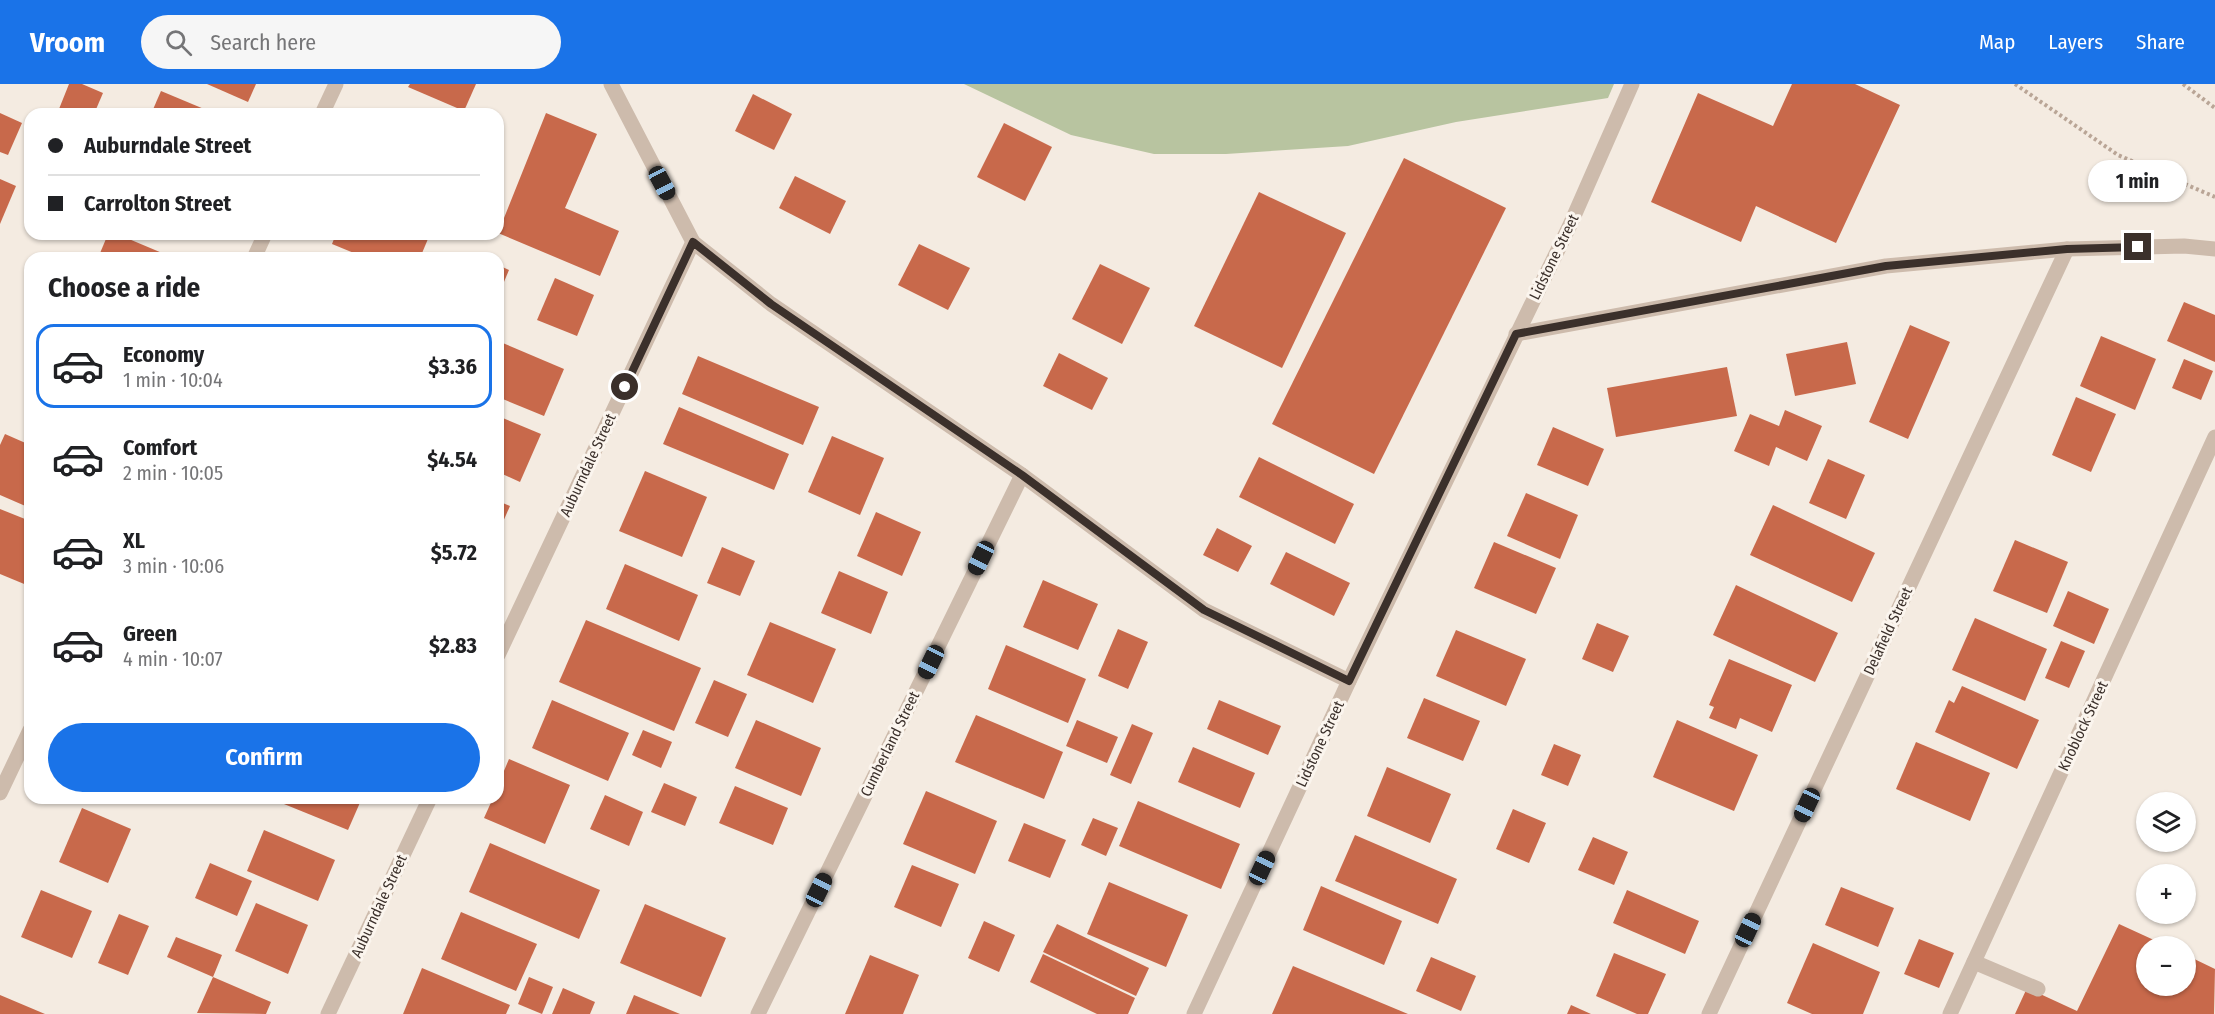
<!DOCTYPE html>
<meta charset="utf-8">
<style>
:root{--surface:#fff;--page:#f6f6f6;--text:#202124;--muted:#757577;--line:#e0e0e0;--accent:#1a73e8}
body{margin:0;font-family:"Fira Sans Condensed",sans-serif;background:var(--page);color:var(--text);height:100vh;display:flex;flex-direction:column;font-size:22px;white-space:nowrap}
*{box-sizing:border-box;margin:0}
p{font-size:20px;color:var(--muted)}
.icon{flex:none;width:33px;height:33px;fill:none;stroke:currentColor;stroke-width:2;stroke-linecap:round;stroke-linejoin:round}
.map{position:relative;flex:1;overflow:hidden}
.panel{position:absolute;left:24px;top:168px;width:480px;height:552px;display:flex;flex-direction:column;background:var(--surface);border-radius:18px;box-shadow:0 2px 4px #0004}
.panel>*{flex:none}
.top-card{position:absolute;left:24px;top:24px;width:480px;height:132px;border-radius:18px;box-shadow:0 2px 4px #0004;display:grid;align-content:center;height:132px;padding:0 24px;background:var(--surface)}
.fabs{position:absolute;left:2136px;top:708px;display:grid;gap:12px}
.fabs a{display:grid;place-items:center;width:60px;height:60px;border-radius:50%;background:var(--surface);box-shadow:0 2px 4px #0004;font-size:30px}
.end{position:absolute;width:27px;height:27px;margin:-14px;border:8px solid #3b302b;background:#fff;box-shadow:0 0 0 3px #fff}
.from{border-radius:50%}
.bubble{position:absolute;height:42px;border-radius:21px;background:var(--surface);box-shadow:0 2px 4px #0004;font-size:20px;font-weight:700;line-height:42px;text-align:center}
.car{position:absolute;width:18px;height:36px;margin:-18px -9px;border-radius:8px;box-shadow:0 0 4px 2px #0007;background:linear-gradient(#222 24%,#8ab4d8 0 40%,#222 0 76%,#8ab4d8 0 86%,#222 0)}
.top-card b{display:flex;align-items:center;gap:21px;height:57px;font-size:22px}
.top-card b+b{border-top:2px solid var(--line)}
.top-card i{width:15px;height:15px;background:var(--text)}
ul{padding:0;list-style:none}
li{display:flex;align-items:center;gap:18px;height:84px;margin:0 12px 9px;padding:0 12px;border:3px solid transparent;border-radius:18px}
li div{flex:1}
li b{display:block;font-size:22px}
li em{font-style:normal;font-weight:700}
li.on{border-color:var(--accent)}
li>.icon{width:54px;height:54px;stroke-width:1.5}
h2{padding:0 24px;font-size:27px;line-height:72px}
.primary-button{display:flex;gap:12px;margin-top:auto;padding:12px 24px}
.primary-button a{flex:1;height:69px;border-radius:36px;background:var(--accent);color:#fff;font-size:24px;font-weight:700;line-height:69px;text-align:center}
header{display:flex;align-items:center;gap:36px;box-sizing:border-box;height:84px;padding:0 30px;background:var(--accent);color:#fff}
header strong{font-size:28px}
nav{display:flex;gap:33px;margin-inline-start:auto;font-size:21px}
.search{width:420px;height:54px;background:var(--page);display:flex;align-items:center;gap:15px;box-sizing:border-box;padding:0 21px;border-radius:33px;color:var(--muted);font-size:22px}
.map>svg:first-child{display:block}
</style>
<header>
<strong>Vroom</strong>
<div class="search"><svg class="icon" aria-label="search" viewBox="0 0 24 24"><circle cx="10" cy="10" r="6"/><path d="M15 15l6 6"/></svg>Search here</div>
<nav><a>Map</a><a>Layers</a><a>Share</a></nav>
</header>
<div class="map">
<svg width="2215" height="930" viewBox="0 0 2215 930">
<rect width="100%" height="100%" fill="#f4ebe1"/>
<path fill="#b8c4a0" d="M964,0H1614L1608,14L1456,38L1348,62L1226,70H1154L1071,51Z"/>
<g fill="#c8694b">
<path d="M69,0H82L103,9L94,30H71L59,25Z"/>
<path d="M207,0H256L248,18Z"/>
<path d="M410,0H476L464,27L408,3Z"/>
<path d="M1792,0H1855L1900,21L1836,159L1756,122L1741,158L1651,118L1698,9L1773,42Z"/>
<path d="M161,7L216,30H151Z"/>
<path d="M753,10L792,30L774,66L735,47Z"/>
<path d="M0,29L22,39L8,71L0,68Z"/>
<path d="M546,29L597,50L565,124L619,147L600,192L498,149Z"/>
<path d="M1004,39L1052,63L1025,117L977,93Z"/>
<path d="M1404,74L1506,124L1374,390L1272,340Z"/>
<path d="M795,92L846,117L830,150L779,124Z"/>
<path d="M0,95L16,102L0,140Z"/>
<path d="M1259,108L1346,149L1282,284L1194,242Z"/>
<path d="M108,150H117L174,174H98Z"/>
<path d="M336,150H430L420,174H366L332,160Z"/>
<path d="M919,160L970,184L948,226L898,201Z"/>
<path d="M1100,180L1150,204L1122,260L1072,235Z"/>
<path d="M498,181L509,186L498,212Z"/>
<path d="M555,194L594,211L577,252L537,236Z"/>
<path d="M2184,218L2215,231V278L2167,257Z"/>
<path d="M1910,241L1950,258L1908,355L1869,338Z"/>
<path d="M2101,252L2156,275L2135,326L2080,302Z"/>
<path d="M498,257L564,285L544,332L498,313Z"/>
<path d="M1847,258L1856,300L1795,312L1786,270Z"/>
<path d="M1059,269L1108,294L1092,326L1043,302Z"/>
<path d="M698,272L819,323L803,361L682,310Z"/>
<path d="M2184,275L2213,287L2201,316L2172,304Z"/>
<path d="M1727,283L1737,332L1616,353L1607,304Z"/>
<path d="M2076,313L2116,330L2091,388L2052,371Z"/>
<path d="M679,323L789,370L774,406L663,360Z"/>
<path d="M1785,326L1822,342L1807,377L1776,363L1769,382L1734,367L1750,330L1779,342Z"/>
<path d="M498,332L541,350L520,398L498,388Z"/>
<path d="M1553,343L1604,365L1588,402L1537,381Z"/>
<path d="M5,350L30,361V424L0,411V361Z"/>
<path d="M832,352L884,374L860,431L808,408Z"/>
<path d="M1259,373L1354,420L1335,460L1239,413Z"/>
<path d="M1828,375L1865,391L1846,435L1809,419Z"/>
<path d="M645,387L707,413L682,473L619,447Z"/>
<path d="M1526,409L1578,431L1560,475L1507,452Z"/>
<path d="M498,417L510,422L498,449Z"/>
<path d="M1773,421L1875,469L1852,518L1750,471Z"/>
<path d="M0,425L30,437L29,502L0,490Z"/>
<path d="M876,428L921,448L902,492L857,472Z"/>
<path d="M1217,444L1252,462L1238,488L1203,471Z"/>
<path d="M2015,456L2068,478L2047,529L1993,507Z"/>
<path d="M1494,458L1556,484L1536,530L1474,504Z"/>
<path d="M722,463L755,477L740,512L707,499Z"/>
<path d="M1286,468L1350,499L1334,532L1270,500Z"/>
<path d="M625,480L698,511L679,557L606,525Z"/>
<path d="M839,487L888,508L871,550L821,529Z"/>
<path d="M1043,496L1098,520L1078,566L1023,543Z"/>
<path d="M1736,501L1838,549L1815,598L1713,551Z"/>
<path d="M2068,507L2109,525L2094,560L2053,542Z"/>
<path d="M1975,534L2047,565L2025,617L1952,586Z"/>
<path d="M586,536L701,584L674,647L559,598Z"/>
<path d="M770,538L836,565L813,619L747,591Z"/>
<path d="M1597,539L1629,552L1613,588L1582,575Z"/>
<path d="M1118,545L1148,558L1128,605L1098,592Z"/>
<path d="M1456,546L1526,575L1506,622L1436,592Z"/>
<path d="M2061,557L2085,567L2069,604L2045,594Z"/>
<path d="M1006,561L1086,595L1068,639L988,605Z"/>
<path d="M1729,575L1792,601L1772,648L1740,634L1736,645L1709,634L1714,623L1709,621Z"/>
<path d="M714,596L747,610L728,653L695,639Z"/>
<path d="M1962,602L2039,636L2017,685L1935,648L1949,616L1954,619Z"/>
<path d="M1424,614L1480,637L1463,677L1407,654Z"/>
<path d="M552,616L629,649L608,697L532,664Z"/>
<path d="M1219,616L1281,642L1268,671L1207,645Z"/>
<path d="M976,631L1063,668L1044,715L955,678Z"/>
<path d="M756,636L821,664L801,712L735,684Z"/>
<path d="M1077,636L1118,653L1107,679L1066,662Z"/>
<path d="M1677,636L1758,671L1734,727L1653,693Z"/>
<path d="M1132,640L1153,649L1131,700L1110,691Z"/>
<path d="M643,646L672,658L661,684L632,671Z"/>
<path d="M1916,658L1990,689L1970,737L1896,705Z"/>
<path d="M1554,660L1581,671L1568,702L1541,691Z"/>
<path d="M1193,663L1255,689L1240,724L1178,698Z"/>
<path d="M509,675L570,701L545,760L484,734L493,714H498V701Z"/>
<path d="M1387,683L1451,710L1430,759L1367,732Z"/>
<path d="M664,699L697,713L685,742L651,728Z"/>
<path d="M735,702L788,724L773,761L719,739Z"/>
<path d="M926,707L997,737L975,790L903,760Z"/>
<path d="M605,711L643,728L629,762L590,745Z"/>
<path d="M281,714H362L348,746L279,718Z"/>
<path d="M1138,717L1240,760L1221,805L1119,762Z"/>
<path d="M82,724L131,745L108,799L59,778Z"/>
<path d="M1513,725L1546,739L1529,779L1496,765Z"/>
<path d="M1093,734L1118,744L1106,772L1081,761Z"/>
<path d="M1024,739L1066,756L1050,794L1008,777Z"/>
<path d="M264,746L335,776L318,817L247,787Z"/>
<path d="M1355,751L1457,795L1438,840L1335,797Z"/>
<path d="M1593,753L1628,768L1614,801L1578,786Z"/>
<path d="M490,759L600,806L579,855L469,808Z"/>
<path d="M210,779L252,797L237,832L195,814Z"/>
<path d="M912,781L959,800L941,843L894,823Z"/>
<path d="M1109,798L1188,831L1166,883L1087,850Z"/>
<path d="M1321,802L1402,837L1384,881L1303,846Z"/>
<path d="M1841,803L1894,824L1878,863L1825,841Z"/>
<path d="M41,806L92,827L72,874L21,853Z"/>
<path d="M1627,806L1699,837L1685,870L1613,839Z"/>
<path d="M256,819L308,841L288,890L235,867Z"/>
<path d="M645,820L726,854L701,913L620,879Z"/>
<path d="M461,828L537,860L516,907L441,875Z"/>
<path d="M119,830L149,842L128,891L98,879Z"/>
<path d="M984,837L1015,851L999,888L968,874Z"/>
<path d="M1057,840L1149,884L1136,912L1043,868Z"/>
<path d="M2119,840L2167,862H2146V902H2186V871L2215,885L2214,930H2015L2027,904L2077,927Z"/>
<path d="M176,853L222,871L213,893L271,918L266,930L197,929L213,893L167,873Z"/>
<path d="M1919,855L1954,869L1939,904L1904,890Z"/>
<path d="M1813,859L1880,888L1863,930H1812L1787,919Z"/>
<path d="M1614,869L1666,890L1648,930H1637L1596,912Z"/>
<path d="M1043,870L1135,914L1128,930H1097L1030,898Z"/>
<path d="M870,871L919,891L903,930H845Z"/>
<path d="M1431,873L1476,892L1461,927L1416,907Z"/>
<path d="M1293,882L1408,930H1272Z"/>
<path d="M422,884L510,921L506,930H403Z"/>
<path d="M529,893L553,903L542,930L518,920Z"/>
<path d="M563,904L595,918L590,930H552Z"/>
<path d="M0,911L45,930H0Z"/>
<path d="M634,911L680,930H626Z"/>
<path d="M1571,921L1591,930H1567Z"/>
</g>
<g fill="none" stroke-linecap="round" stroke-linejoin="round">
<g stroke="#b9a596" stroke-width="4" stroke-dasharray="3 3" stroke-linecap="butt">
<path d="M2015,0L2118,71L2215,113"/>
<path d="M2183,0L2215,24"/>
</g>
<path stroke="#cdbbac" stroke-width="15" d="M1974,878L2038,905"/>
<g stroke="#cdbbac" stroke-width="15">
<path d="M611,0L693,158L771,220L1022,391L1204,526L1349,597"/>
<path d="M322,30L336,0"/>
<path d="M254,174L265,150"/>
<path d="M1516,250L1886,182L2067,165L2184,162L2215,165"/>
<path d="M498,571L693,158"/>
<path d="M0,709L30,646"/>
<path d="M328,930L430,714"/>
<path d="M758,930L1022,391"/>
<path d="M1194,930L1349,597L1570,141L1632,0"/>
<path d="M1709,930L2067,165"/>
<path d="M1950,930L2215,353"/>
</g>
</g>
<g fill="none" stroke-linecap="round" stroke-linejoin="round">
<path stroke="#3b302b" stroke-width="8" d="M625,303L693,158L771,220L1022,391L1204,526L1349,597L1516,250L1886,182L2067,165L2138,163"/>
</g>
<g text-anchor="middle" stroke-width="6" stroke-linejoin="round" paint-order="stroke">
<g font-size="15" fill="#3b302b" stroke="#fbf5ee">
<text transform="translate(1554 173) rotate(-64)" y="5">Lidstone Street</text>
<text transform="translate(588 381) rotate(-65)" y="5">Auburndale Street</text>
<text transform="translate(1888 547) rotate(-65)" y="5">Delafield Street</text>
<text transform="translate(2083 642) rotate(-65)" y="5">Knoblock Street</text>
<text transform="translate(890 660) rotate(-64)" y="5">Cumberland Street</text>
<text transform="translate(1320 660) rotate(-65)" y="5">Lidstone Street</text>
<text transform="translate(379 822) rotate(-65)" y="5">Auburndale Street</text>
</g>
</g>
</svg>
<div class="fabs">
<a><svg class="icon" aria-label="layers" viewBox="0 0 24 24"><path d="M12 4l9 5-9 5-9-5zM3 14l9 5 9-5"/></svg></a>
<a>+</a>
<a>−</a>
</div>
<i class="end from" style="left:625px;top:303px"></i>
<i class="end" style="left:2138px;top:163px"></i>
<div class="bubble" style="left:2088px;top:76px;width:99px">1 min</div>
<i class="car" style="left:662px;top:99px;rotate:152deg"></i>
<i class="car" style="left:981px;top:474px;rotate:206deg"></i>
<i class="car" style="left:931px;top:578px;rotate:206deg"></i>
<i class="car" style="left:1807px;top:721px;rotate:205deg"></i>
<i class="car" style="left:1262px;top:784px;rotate:25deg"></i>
<i class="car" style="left:819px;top:806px;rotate:26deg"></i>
<i class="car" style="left:1748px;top:846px;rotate:25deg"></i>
<div class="top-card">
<b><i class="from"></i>Auburndale Street</b>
<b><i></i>Carrolton Street</b>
</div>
<section class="panel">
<h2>Choose a ride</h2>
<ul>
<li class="on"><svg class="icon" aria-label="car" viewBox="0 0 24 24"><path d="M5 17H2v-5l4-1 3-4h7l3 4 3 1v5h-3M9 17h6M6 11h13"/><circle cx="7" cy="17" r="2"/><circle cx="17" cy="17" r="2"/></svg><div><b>Economy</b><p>1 min · 10:04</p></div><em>$3.36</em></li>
<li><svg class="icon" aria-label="car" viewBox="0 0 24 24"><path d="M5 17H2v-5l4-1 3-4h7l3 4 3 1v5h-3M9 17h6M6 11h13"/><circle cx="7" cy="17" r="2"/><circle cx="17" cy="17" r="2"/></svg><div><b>Comfort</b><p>2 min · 10:05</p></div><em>$4.54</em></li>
<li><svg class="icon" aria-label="car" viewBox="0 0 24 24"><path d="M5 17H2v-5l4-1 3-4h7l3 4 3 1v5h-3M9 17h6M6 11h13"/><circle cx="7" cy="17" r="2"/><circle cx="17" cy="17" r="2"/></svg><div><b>XL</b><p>3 min · 10:06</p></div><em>$5.72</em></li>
<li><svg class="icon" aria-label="car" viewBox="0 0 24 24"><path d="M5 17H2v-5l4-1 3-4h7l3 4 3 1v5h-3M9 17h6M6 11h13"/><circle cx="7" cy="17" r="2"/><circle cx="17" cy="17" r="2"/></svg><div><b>Green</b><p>4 min · 10:07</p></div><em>$2.83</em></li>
</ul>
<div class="primary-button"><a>Confirm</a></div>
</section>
</div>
